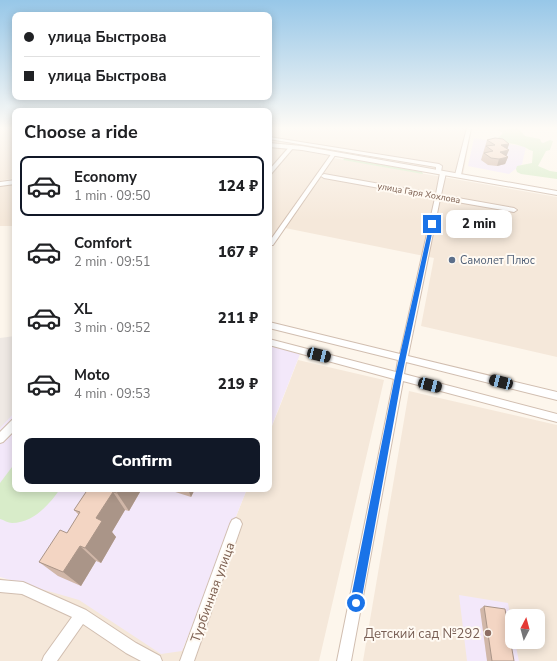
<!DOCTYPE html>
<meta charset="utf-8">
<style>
:root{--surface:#fff;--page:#f6f6f6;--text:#202124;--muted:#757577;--line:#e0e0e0;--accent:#111827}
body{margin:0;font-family:"Nunito Sans",sans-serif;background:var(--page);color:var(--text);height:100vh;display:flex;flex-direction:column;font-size:15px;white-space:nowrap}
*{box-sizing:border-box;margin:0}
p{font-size:13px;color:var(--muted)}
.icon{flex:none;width:22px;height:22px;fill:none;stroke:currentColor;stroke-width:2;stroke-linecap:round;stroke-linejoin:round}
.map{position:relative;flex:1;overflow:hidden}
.sheet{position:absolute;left:12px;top:108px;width:260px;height:384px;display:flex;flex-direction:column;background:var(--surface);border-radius:8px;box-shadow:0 2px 10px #0003}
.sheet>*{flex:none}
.hud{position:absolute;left:12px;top:12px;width:260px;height:88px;border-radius:8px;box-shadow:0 2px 10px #0003;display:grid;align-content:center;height:88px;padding:0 12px;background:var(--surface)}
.needle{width:26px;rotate:6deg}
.controls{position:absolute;left:505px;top:609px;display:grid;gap:8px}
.controls a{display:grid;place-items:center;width:40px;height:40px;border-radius:8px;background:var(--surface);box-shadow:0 2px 10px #0003;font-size:20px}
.end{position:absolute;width:18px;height:18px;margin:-9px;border:5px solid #1a73e8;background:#fff;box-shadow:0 0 0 2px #fff}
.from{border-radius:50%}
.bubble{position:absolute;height:28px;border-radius:8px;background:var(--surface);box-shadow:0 2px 10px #0003;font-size:13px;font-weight:800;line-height:28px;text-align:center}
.car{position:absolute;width:12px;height:24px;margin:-12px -6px;border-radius:5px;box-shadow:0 0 3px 1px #0007;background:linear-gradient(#222 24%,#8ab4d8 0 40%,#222 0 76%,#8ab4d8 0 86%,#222 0)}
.hud b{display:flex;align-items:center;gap:14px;height:38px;font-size:15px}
.hud b+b{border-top:1px solid var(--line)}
.hud i{width:10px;height:10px;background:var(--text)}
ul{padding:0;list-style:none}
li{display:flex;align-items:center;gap:12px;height:60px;margin:0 8px 6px;padding:0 4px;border:2px solid transparent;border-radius:8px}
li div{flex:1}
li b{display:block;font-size:15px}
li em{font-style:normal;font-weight:800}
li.current{border-color:var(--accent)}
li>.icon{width:36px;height:36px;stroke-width:1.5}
h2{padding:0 12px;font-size:18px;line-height:48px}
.cta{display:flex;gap:8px;margin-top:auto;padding:8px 12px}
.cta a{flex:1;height:46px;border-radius:8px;background:var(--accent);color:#fff;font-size:16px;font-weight:800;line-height:46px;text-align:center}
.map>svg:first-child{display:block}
</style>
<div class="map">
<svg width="557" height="661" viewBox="0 0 557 661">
<rect width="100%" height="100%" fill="#fdf6ec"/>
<g fill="#f5e8da" fill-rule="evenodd">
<path d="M0,128H15V178L0,181Z"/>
<path d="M269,128H472L463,175L269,143Z"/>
<path d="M269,148H285L330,156L269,242Z"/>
<path d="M333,158L557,197V357L421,326L434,258L285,228Z"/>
<path d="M15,184V226H0V186Z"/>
<path d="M298,360L384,380L319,661H0V578L77,598L161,652L184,648L247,489H269V434Z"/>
<path d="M409,391L557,425V661H363ZM512,616H538V642H512Z"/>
</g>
<path fill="#efe9e4" d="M15,336V412L0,429V338Z"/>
<g fill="#f3e8fa">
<path d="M474,138L526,147L522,164L509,174L468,166Z"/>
<path d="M269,345L300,354L269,433Z"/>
<path d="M15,412V489H247L182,651L161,654L79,600L0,577V428Z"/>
<path d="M459,595L508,603L512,624V642H515L519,661H467Z"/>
</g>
<g fill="#d8ecc9">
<path d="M508,128H518L525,136L540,139L541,142L543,143L550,140L553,141L550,150L546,151L538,166L550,171L557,172V179L521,174L517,172L516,169L517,166L532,163L533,151C528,150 526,147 521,146C512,143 506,144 498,138L503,133L496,129L506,130Z"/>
<path d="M345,158L422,172L423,174L343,160Z"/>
<path d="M15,463V489H60C49,505 33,523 12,523C8,523 4,520 0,519V483Z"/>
</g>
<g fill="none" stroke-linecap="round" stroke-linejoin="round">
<defs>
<g id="minor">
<path d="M467,128H471L461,175L458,177L455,175Z"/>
<path d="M269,137L439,164L442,166L441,172L436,173V167L269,139Z"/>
<path d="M290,146L294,147L271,174L269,175V170Z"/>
<path d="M332,153L336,154L273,245H269V242Z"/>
<path d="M443,171L446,173L441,195L514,208L517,210L514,212L440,199L408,356L557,392V400L406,362L404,374L557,414V422L403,381L351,661H337L394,379L269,345V339L396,372L398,360L269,328V322L400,354L435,198L324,178L321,176L324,174L436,194L440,173Z"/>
<path d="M15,180V184L0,186V182Z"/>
<path d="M15,419V430L3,442L0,443V432L12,420Z"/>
<path d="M236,518L240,520L242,524L194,661H180L230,524L232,520Z"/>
<path d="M0,580L23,582L86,610L136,643L160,656L162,661H141L126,653L83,624L57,661H42L44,656L72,617L22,594L0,592Z"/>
</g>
<path id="tertiary" d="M269,143L302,146L557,191V195L302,150L269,147Z"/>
</defs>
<use href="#minor" stroke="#d1beb0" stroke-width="2"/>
<use href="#tertiary" stroke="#d1beb0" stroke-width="2"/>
<use href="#minor" fill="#fff" fill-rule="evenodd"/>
<use href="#tertiary" fill="#fff" fill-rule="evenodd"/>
</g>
<g fill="#d1b7a8">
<path d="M487,140L509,144L507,149L506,156L508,157L505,164L497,166L488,165L481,160Z"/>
<path d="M169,489H195L191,497L169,490Z"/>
<path d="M95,491L140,492L129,511L125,510L112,532L116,537L101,563L96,561L81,586L58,576L39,562L67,533L79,515L74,510Z"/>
<path d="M484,606L514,661H487L480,609Z"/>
</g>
<g fill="#aa9588">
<path d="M509,144L507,150L501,145Z"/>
<path d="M509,150L506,157L500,152Z"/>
<path d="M508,157L505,164L497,166L499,159Z"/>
<path d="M120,489H138L140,492L129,511L117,493Z"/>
<path d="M188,489H195L191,497Z"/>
<path d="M113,492L125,510L112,532L116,537L101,563L85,548L96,518Z"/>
<path d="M80,546L96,561L81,586L63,572Z"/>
</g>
<g fill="#f3d5c3" stroke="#aa9588">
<path d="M495,138L503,139L509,144L501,145L509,150L500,152L508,157L499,159L491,158L484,153L493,151L486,146L495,145L487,140Z"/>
<path d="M88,489H90L95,491L97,489H120L117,493L113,492L96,518L102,521L85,548L80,546L63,572L39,562L60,530L67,533L80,512L74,510Z"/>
<path d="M484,606L505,609L514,661H492Z"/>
</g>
<linearGradient id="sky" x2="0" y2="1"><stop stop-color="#97c7e8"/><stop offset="0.58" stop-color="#fefbf6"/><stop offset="1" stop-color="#fefbf6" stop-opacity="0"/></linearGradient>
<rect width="557" height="221" fill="url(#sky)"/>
<path fill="#1a73e8" d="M430,223L434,224L402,376L361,603L359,607L356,608L352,607L350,603L395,376Z"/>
<circle fill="#5c6f8a" stroke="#fffaf3" stroke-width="1.5" cx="452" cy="260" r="4"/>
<circle fill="#8d6e63" stroke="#fffaf3" stroke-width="1.5" cx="488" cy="633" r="4"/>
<g text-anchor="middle" stroke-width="4" stroke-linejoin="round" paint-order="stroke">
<g font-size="9" fill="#7a5c4d" stroke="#fffaf3">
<text transform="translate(419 193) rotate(10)" y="3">улица Гаря Хохлова</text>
</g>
<g font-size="11" fill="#4e5e75" stroke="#fffaf3" text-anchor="start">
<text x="460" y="264">Самолет Плюс</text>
</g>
<g font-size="13" fill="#7a5c4d" stroke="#fffaf3">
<text transform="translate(212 592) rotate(-70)" y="5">Турбинная улица</text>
</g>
<g font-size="13" fill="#785e54" stroke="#fffaf3" text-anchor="end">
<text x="480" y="638">Детский сад №292</text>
</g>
</g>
</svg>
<div class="controls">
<a><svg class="needle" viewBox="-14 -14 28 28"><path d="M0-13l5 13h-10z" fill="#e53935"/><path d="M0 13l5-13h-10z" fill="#757577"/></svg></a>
</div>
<i class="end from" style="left:356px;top:603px"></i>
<i class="end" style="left:432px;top:224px"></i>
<div class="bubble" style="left:446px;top:210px;width:66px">2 min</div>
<i class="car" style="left:319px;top:355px;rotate:104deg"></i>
<i class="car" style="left:501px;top:382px;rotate:285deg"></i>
<i class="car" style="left:430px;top:385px;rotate:105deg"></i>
<div class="hud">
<b><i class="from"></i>улица Быстрова</b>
<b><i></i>улица Быстрова</b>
</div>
<section class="sheet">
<h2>Choose a ride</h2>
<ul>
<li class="current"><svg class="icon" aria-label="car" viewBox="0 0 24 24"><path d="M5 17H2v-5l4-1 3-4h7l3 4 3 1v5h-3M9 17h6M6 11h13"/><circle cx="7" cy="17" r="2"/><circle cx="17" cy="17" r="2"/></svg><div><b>Economy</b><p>1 min · 09:50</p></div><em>124 ₽</em></li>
<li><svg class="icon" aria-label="car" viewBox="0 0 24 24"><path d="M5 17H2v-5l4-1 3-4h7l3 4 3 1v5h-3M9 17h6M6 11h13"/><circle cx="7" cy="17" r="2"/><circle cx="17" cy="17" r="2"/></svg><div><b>Comfort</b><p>2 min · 09:51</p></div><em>167 ₽</em></li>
<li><svg class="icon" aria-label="car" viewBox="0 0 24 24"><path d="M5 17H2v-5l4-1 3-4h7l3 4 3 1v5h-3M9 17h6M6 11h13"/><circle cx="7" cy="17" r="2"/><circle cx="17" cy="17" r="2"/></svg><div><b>XL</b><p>3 min · 09:52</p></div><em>211 ₽</em></li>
<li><svg class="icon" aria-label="car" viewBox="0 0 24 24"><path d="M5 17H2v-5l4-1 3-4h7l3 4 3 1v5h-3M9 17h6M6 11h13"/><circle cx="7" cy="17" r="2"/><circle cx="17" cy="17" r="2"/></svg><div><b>Moto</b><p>4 min · 09:53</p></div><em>219 ₽</em></li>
</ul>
<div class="cta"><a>Confirm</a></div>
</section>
</div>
